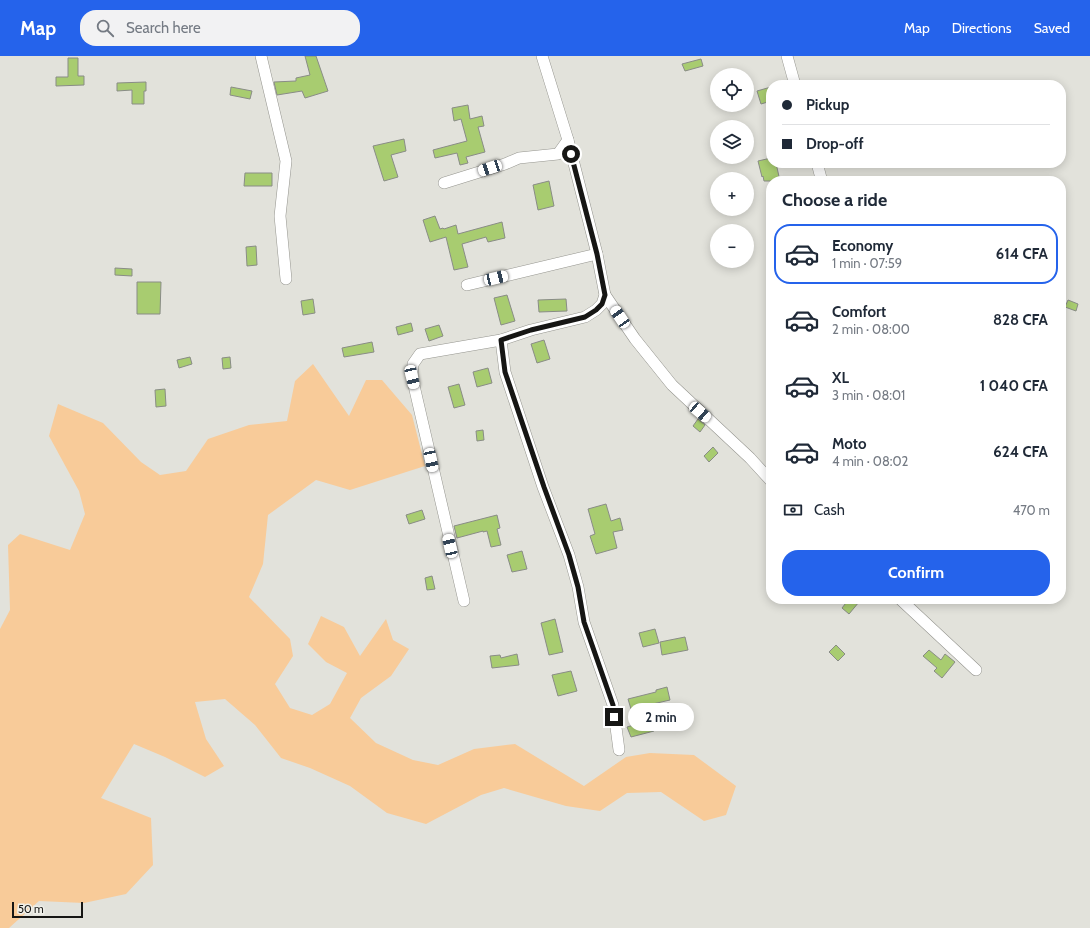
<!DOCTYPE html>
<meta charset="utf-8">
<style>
:root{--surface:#fff;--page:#f2f2f3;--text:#1f2937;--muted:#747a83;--line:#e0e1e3;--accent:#2563eb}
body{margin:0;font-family:Cabin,sans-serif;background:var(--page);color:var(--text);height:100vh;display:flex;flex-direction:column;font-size:15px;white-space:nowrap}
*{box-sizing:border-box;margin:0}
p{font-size:13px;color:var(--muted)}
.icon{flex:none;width:22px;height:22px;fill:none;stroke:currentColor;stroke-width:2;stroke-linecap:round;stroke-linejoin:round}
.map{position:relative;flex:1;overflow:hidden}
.details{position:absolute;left:766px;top:120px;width:300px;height:428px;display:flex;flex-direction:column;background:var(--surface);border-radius:16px;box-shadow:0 2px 10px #0003}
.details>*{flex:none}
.guide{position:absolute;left:766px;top:24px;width:300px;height:88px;border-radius:16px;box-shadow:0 2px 10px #0003;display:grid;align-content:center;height:88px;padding:0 16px;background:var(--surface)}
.fabs{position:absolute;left:710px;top:12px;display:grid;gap:8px}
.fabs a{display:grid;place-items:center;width:44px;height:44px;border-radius:50%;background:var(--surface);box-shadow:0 2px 10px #0003;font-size:20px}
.scale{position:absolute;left:12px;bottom:10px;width:71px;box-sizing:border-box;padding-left:4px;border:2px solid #161614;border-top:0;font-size:11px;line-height:14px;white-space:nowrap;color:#161614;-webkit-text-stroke:3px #efefe8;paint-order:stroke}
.end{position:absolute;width:18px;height:18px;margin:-9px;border:5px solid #161614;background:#fff;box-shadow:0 0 0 2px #fff}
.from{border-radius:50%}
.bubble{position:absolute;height:28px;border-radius:14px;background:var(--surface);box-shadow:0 2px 10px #0003;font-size:13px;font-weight:800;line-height:28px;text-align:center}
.car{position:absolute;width:12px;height:24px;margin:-12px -6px;border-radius:5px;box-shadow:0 0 3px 1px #0007;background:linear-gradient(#fff 24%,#345 0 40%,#fff 0 76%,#345 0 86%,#fff 0)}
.guide b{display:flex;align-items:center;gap:14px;height:38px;font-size:15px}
.guide b+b{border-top:1px solid var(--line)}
.guide i{width:10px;height:10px;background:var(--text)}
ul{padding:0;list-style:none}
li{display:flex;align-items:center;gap:12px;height:60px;margin:0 8px 6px;padding:0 8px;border:2px solid transparent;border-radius:16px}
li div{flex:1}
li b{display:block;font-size:15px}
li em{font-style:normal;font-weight:800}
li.selected{border-color:var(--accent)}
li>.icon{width:36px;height:36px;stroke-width:1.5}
h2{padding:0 16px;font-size:18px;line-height:48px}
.pay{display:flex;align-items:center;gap:10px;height:44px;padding:0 16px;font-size:15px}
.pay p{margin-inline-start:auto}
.action{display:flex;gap:8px;margin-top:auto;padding:8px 16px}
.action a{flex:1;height:46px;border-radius:16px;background:var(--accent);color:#fff;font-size:16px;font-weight:800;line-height:46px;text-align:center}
header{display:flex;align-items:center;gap:24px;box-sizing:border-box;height:56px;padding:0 20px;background:var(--accent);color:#fff}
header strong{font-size:19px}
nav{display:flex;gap:22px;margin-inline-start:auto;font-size:14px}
.search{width:280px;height:36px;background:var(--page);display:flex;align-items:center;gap:10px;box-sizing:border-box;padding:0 14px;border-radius:16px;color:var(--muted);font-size:15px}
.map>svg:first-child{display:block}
</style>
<header>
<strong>Map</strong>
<div class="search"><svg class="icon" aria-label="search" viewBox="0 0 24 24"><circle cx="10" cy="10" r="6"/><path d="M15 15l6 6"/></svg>Search here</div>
<nav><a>Map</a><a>Directions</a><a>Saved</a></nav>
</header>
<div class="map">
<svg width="1090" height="872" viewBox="0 0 1090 872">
<rect width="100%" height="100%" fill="#e2e2db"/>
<path fill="#f8cb99" d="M313,308L349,360L366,324H382L412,359L425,410L350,434L316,424L268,459L263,508L249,541L290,583L293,600L275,628L290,652L312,659L330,648L347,617L326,606L308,588L321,560L344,571L360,600L386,563L393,584L409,593L391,620L361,642L350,662L376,687L413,704L438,709L474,693L515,688L584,730L626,701L650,697L694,699L736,730L726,759L704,765L661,736L627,737L600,755L566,750L504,732L481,739L426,768L387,757L350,730L310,712L281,702L255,669L225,643L195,646L206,683L224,710L205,721L165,701L134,688L101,742L151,762L153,809L126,838L84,847L39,845L9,872H0V573L10,554L8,489L20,478L70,494L85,458L79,435L49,380L58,348L103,367L141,406L160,419L186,415L208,383L249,369L287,365L295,325Z"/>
<g fill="#a8cc70" stroke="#898c86">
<path d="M305,0H316L328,35L305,42L302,35L277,39L274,26L296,25V22L310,19Z"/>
<path d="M68,2H78V20H84V29L56,30V21H68Z"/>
<path d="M701,3L703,10L685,15L682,8Z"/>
<path d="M146,26V35H144V48H132V34L117,35V27Z"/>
<path d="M231,31L252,35L250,43L230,39Z"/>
<path d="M771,31V45L761,48L757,35Z"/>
<path d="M468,49L470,63L482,60L484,70L478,71L485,96L466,101L468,107L460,109L457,97L435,102L433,94L467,85L461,63L454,65L452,52Z"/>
<path d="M404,83L406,95L391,99L398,121L384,125L373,90Z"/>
<path d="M771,102V107H776L780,125H764L763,120L762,121L758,105Z"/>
<path d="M245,117H272V130H244Z"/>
<path d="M549,125L554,150L538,154L533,129Z"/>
<path d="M435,160L440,173L443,172L444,173L456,169L458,178L502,166L505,182L488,186L486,181L462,188L468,211L454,214L446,181L430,186L423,164Z"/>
<path d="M256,190L257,209L247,210L246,191Z"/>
<path d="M115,212L132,213V220L115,219Z"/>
<path d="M137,226H161L160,258H137Z"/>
<path d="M507,239L515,265L501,269L494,242Z"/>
<path d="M313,243L315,257L303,259L301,245Z"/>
<path d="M566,243L567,255L539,256L538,244Z"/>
<path d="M1068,244L1078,248L1076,255L1065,251Z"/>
<path d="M411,267L413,275L398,279L396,271Z"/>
<path d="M439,269L443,280L429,285L425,273Z"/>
<path d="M544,284L550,303L537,307L531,288Z"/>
<path d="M372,286L374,296L344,301L342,292Z"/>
<path d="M190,301L192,308L179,312L177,304Z"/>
<path d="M230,301L231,312L223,313L222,302Z"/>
<path d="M488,312L492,327L477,331L473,316Z"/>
<path d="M459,328L465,349L454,352L448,331Z"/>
<path d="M165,333L166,350L156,351L155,334Z"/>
<path d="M698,363L705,369L700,376L693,370Z"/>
<path d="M483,374L484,384L477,385L476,375Z"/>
<path d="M713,391L718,397L709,406L704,400Z"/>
<path d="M606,448L611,465L620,462L623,474L613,476L617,492L596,498L590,480L595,478L588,453Z"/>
<path d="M422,454L425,463L409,468L406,459Z"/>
<path d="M497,459L500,472L497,473L501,489L491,491L487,475L483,476V475L457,482L454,470Z"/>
<path d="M522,495L527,513L512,516L507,499Z"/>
<path d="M432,520L435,533L427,534L425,522Z"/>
<path d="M849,543H855L859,546L849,558L842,552Z"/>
<path d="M555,563L563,596L549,599L541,567Z"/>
<path d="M655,573L659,587L643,591L639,577Z"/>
<path d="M685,581L688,594L662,599L660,586Z"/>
<path d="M836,589L845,598L838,605L829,596Z"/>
<path d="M929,594L941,604L945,598L955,606L942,622L934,615L937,612L923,600Z"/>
<path d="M517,598L519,609L492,612L490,600L500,599L501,602Z"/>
<path d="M571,615L577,635L558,640L552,619Z"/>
<path d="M667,631L670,644L631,653L628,643L656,636V634Z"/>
<path d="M651,664L654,675L631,681L627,671Z"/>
</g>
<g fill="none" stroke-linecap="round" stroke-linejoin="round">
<defs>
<g id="street">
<path d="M261,0L286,105L280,160L286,223"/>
<path d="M787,0L795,29"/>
<path d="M817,107L821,122"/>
<path d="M444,127L505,108L519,102L558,98L568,84"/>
<path d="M467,229L597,198"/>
<path d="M605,239L635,283L672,329L750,402L771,425"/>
<path d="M501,284L505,316L543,431L569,499L578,531L584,566L613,649L619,694"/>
<path d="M900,543L976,614"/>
<path d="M464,545L412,321L413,308L420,298L501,284L531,274L585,261L596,254L602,248L605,239L597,198L568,84L542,0"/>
</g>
</defs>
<use href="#street" stroke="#95958f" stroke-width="12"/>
<use href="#street" stroke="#fff" stroke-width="11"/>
</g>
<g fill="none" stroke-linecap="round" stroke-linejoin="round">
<path stroke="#161614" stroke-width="5" d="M571,98L597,198L605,239L602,248L596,254L585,261L531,274L501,284L505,316L544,431L569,499L578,531L584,566L613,649L614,661"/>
</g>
</svg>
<div class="fabs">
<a><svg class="icon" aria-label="locate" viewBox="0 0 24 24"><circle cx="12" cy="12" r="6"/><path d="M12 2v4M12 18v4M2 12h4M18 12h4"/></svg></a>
<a><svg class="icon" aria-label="layers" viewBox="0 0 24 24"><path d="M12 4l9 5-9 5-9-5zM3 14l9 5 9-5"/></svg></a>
<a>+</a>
<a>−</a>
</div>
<div class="scale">50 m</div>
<i class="end from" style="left:571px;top:98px"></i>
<i class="end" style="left:614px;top:661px"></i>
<div class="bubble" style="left:628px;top:647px;width:66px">2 min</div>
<i class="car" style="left:490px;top:112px;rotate:252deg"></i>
<i class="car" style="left:496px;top:222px;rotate:77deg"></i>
<i class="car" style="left:620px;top:261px;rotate:326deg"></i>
<i class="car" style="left:412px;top:321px;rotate:167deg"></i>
<i class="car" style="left:700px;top:356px;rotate:131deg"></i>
<i class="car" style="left:431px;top:404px;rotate:168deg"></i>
<i class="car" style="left:450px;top:490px;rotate:347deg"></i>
<div class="guide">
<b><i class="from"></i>Pickup</b>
<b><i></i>Drop-off</b>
</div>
<section class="details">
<h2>Choose a ride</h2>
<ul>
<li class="selected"><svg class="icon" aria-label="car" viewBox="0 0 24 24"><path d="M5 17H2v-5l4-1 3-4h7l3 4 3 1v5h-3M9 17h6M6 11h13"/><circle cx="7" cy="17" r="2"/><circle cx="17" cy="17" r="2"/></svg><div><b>Economy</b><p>1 min · 07:59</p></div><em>614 CFA</em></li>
<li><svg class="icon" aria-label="car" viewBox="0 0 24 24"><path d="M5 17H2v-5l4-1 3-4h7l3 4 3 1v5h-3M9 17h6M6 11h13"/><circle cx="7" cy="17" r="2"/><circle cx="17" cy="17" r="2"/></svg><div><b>Comfort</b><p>2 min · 08:00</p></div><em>828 CFA</em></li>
<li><svg class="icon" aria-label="car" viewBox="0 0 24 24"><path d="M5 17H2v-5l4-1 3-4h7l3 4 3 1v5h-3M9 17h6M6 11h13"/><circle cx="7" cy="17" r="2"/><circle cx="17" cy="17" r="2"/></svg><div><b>XL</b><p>3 min · 08:01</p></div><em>1 040 CFA</em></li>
<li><svg class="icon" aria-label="car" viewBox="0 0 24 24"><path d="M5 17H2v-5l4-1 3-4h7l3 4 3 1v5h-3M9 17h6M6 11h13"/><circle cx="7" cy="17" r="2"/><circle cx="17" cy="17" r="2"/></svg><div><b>Moto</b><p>4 min · 08:02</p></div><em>624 CFA</em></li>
</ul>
<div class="pay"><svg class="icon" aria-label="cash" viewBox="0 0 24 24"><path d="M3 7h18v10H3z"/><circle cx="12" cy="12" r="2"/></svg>Cash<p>470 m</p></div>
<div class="action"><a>Confirm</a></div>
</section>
</div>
